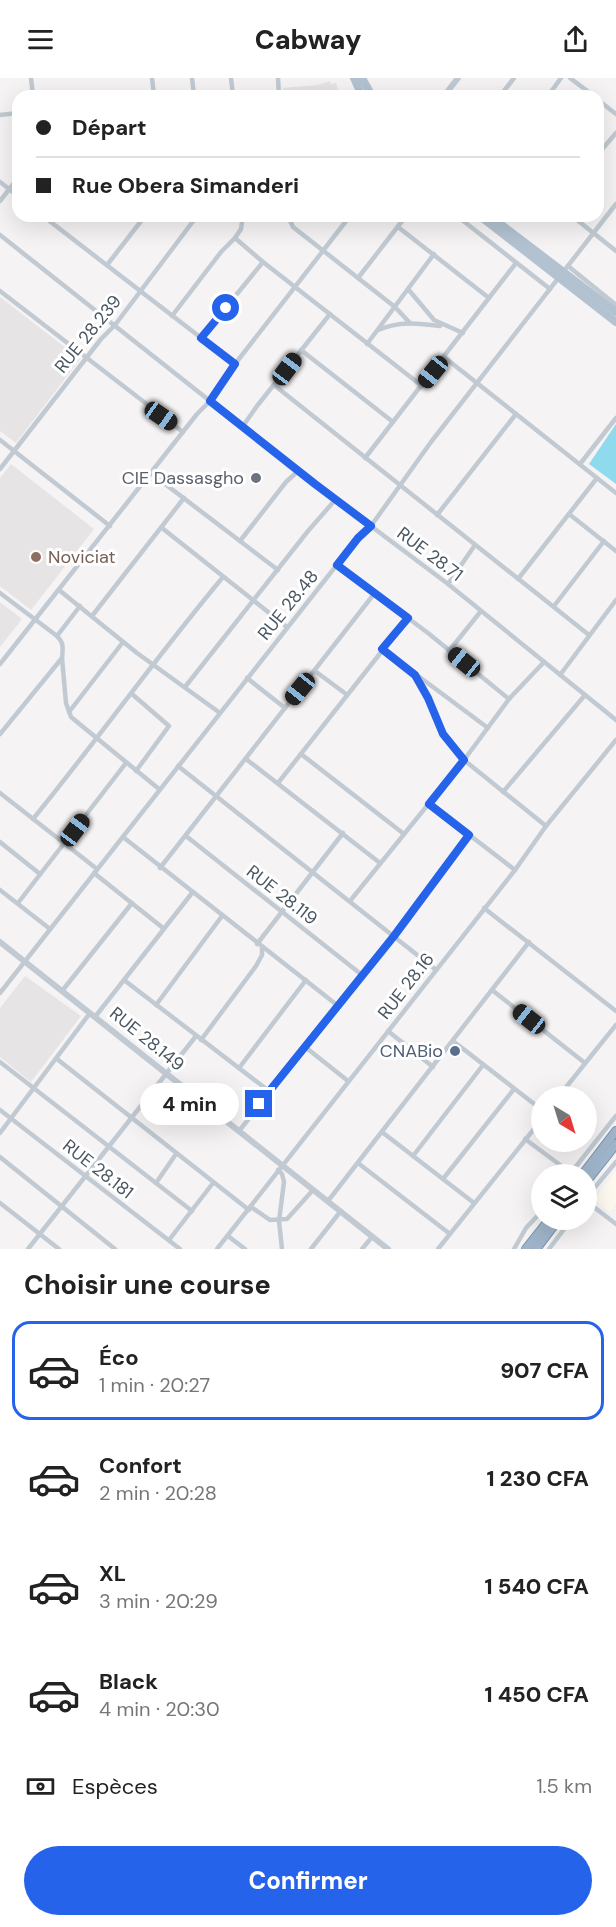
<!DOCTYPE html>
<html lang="fr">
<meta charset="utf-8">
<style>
:root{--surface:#fff;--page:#f2f2f2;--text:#222;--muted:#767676;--line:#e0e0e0;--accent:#2563eb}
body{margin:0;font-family:"DM Sans",sans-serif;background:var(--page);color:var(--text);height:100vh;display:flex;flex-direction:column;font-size:22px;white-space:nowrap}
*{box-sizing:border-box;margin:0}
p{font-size:20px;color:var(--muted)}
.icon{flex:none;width:33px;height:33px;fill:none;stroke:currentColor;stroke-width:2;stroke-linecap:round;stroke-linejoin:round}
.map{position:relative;height:1171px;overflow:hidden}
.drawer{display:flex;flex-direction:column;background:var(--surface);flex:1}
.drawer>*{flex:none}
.banner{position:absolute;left:12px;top:12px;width:592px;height:132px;border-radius:18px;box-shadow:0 6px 24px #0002;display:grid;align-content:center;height:132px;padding:0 24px;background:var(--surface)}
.needle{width:39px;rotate:142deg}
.controls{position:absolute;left:531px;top:1008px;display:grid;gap:12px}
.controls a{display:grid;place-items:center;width:66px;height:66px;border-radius:50%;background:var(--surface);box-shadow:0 6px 24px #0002;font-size:30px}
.end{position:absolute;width:27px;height:27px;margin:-14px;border:8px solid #2563eb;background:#fff;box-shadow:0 0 0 3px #fff}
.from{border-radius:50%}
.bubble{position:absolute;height:42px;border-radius:21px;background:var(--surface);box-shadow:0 6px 24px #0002;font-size:20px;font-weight:800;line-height:42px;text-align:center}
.car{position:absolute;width:18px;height:36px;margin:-18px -9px;border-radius:8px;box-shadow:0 0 4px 2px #0007;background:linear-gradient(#222 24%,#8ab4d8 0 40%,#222 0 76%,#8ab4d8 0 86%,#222 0)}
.banner b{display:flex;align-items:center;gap:21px;height:57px;font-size:22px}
.banner b+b{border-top:2px solid var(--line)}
.banner i{width:15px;height:15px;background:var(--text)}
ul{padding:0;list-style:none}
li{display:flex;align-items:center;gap:18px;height:99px;margin:0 12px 9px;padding:0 12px;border:3px solid transparent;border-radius:18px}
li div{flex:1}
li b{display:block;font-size:22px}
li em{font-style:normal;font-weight:800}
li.active{border-color:var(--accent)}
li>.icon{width:54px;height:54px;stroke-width:1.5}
h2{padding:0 24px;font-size:27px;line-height:72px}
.pay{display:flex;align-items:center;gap:15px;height:66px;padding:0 24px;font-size:22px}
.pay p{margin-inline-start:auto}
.button{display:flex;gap:12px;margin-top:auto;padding:12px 24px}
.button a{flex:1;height:69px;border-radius:36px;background:var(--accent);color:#fff;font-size:24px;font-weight:800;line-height:69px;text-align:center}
header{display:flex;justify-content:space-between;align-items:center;height:78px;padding:0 24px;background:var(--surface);font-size:27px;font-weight:800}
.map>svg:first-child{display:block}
</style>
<header><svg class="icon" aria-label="menu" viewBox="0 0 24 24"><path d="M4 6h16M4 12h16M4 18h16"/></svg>Cabway<svg class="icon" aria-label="share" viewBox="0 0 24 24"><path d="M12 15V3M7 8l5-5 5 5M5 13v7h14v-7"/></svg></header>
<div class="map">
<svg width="616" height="1171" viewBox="0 0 616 1171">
<rect width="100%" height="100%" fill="#f5f3f3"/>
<path fill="#fdf9ef" d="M616,1093V1125L610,1134L594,1122Z"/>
<g fill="#e6e4e5">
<path d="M330,3L331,6L336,5L340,18H284L283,10L318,7Z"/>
<path d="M0,219L80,281L16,365L0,353Z"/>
<path d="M11,386L94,451L31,532L0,508V400Z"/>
<path d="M0,524L22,541L0,569Z"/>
<path d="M25,898L81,938L31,1004L0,979V930Z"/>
</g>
<path fill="#90daee" d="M616,346V406L589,386Z"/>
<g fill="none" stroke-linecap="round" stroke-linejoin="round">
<defs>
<g id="trunk">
<path d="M583,1096L616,1053"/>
<path d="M586,1104L616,1066"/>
<path d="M526,1171L549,1142"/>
<path d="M536,1171L558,1142"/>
</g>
</defs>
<use href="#trunk" stroke="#7690ad" stroke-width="10"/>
<g stroke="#c1cad2" stroke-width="4.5">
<path d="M31,0L33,18"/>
<path d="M152,0L154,18"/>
<path d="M192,0L194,18"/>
<path d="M231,0L233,18"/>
<path d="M278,0L279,18"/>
<path d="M570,0L594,18"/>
<path d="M500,18L514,0"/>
<path d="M548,18L561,0"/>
<path d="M598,22L616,36"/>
<path d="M0,37L18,35"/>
<path d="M598,76L616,55"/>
<path d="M0,104L18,118"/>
<path d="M0,123L18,100"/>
<path d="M43,138L235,286"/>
<path d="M288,138L293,149L395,229L410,245"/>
<path d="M457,138L550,211"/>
<path d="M572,138L616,173"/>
<path d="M398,149L489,220"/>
<path d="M0,157L315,406L448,506L616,642"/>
<path d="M235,160L263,184L422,308"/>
<path d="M107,187L145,138"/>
<path d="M568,188L616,227"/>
<path d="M358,200L406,138"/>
<path d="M408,211L434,242L463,255"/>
<path d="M0,213L183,354"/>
<path d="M172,238L221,174L235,160L241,151L243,138"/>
<path d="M378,252C399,243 418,245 440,248"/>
<path d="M201,260L263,184"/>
<path d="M367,266L434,176"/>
<path d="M301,272L393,344"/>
<path d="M444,279L616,415"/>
<path d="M274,307L589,557"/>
<path d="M243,348L257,328L330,236"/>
<path d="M0,362L110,448"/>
<path d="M365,380L516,185"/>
<path d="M580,386L616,340"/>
<path d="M0,391L101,261L115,247L197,138"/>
<path d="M152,396L278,492"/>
<path d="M569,436L616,473"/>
<path d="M437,437L516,336"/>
<path d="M162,450L287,549"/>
<path d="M240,463L286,404L298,393"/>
<path d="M337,487L428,555L509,621"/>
<path d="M518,501L597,400"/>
<path d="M448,506L475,467"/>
<path d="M59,512L137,575L220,635"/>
<path d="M0,515L57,558C64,565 63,570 62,580L0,656"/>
<path d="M554,528L604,463"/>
<path d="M92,538L184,420"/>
<path d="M57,558L80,528"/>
<path d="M382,571L488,650"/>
<path d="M449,573L481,533"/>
<path d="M62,580L66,625L71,639L159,711"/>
<path d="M0,586L197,336L210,323L235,286L350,138"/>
<path d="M315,593L346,616"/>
<path d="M415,597L448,664L464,682L546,748"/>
<path d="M560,597L616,522"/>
<path d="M247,600L285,630"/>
<path d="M185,609L308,453L336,421"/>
<path d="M132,616L169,648L136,693"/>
<path d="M69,634L123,564"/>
<path d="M301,676L404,756"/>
<path d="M246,681L380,785"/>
<path d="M178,688L435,891"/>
<path d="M278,705L408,540"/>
<path d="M503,714L585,617"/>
<path d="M0,715L97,791"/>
<path d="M429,726L515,792"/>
<path d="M33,741C98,661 157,578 223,499"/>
<path d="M186,758L362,897"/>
<path d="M123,759L337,927"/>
<path d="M0,764L40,796"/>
<path d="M160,790L374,516"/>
<path d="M94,795L163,850"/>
<path d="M0,812L50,851"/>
<path d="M350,823L464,682L509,621L544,584"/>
<path d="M18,825L126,685"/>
<path d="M484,830L616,933"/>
<path d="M257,866L343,755"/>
<path d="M124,902L269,1013"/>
<path d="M492,912L585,985"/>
<path d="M62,913L132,825"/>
<path d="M0,915L358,460L371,448L431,364L616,126"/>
<path d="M156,927L222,838"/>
<path d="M95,939L192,815"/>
<path d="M388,953L433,989"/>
<path d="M201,962L256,888L262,877V870"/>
<path d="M453,963L542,1032"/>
<path d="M304,968L348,1003"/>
<path d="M57,981L249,1132"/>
<path d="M0,984L192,1133"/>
<path d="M239,990L306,902"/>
<path d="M559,1018L616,947"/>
<path d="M0,1032L180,1171"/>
<path d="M239,1053L394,858L469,757"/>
<path d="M382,1054L474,1125"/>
<path d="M0,1055L90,935"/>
<path d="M525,1061L571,1095"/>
<path d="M413,1078L483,987"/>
<path d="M0,1079L115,1171"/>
<path d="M358,1085L450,1156"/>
<path d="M278,1092L282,1096L284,1104L279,1143L282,1171"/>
<path d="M570,1096L616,1038"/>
<path d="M443,1101L514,1011"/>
<path d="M156,1105L176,1076"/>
<path d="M586,1120L616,1084"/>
<path d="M328,1123L529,864"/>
<path d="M586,1123L616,1146"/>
<path d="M0,1125L59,1171"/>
<path d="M251,1129L270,1142L287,1141L313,1112"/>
<path d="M228,1158L245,1171"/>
<path d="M169,1162L213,1105"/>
<path d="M28,1171L196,958"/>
<path d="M217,1171L515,792L546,748L616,662"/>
<path d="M311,1171L340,1134"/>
<path d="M362,1171L372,1159"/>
<path d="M438,1171L542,1041"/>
<path d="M514,1171L526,1150L542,1133"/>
<path d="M549,1171L571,1142"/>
</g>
<g stroke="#c1cad2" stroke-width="6">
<path d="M444,18L458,0"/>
<path d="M0,864L388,1171"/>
</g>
<g stroke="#b3c2d1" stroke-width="8">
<path d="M354,0L362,18"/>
<path d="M362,0L372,18"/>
<path d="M480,138L616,244"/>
<path d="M490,138L616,234"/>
</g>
<use href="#trunk" stroke="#9fb4c9" stroke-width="8"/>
</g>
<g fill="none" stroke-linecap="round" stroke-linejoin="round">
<path stroke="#2563eb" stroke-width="8" d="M226,230L201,260L235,286L210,323L315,406L371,448L358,460L337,487L408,540L382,571L415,597L428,620L443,656L464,682L429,726L469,757L394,858L259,1026"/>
</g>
<circle fill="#6b7280" stroke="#fff" stroke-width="2" cx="256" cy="400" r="6"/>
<circle fill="#8d6e63" stroke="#fff" stroke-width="2" cx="36" cy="479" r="6"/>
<circle fill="#5c6f8a" stroke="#fff" stroke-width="2" cx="455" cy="973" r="6"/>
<g text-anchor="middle" stroke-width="6" stroke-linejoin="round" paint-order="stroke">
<g font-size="18" fill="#4a5661" stroke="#fff">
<text transform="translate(88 256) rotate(-51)" y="6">RUE 28.239</text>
<text transform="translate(430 476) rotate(37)" y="6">RUE 28.71</text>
<text transform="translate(288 527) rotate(-51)" y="6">RUE 28.48</text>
<text transform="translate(282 817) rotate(38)" y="6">RUE 28.119</text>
<text transform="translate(406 908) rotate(-52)" y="6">RUE 28.16</text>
<text transform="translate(147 961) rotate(39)" y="6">RUE 28.149</text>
<text transform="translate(98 1091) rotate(38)" y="6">RUE 28.181</text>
</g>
<g font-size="18" fill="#5b616d" stroke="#fff" text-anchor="end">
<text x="244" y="406">CIE Dassasgho</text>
</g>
<g font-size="18" fill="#785e54" stroke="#fff" text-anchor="start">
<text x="48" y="485">Noviciat</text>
</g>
<g font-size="18" fill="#4e5e75" stroke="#fff" text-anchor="end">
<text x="443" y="979">CNABio</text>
</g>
</g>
</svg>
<div class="controls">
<a><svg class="needle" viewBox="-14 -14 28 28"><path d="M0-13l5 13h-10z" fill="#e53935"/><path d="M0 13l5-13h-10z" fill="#767676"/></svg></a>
<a><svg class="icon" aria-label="layers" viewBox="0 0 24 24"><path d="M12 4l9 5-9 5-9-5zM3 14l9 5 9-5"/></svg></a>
</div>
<i class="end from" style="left:226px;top:230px"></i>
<i class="end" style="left:259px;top:1026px"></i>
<div class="bubble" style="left:140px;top:1005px;width:99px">4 min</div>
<i class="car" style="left:287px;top:291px;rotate:37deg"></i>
<i class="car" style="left:433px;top:294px;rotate:219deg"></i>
<i class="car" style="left:161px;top:338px;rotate:125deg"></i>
<i class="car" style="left:464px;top:584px;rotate:309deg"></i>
<i class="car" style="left:300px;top:611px;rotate:219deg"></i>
<i class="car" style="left:75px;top:752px;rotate:37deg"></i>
<i class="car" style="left:529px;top:941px;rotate:308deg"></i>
<div class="banner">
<b><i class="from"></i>Départ</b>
<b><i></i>Rue Obera Simanderi</b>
</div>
</div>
<section class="drawer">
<h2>Choisir une course</h2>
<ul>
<li class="active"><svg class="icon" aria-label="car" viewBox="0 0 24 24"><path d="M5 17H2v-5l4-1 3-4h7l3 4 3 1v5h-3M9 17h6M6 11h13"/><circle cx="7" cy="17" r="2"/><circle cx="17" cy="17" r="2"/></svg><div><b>Éco</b><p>1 min · 20:27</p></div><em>907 CFA</em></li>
<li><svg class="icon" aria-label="car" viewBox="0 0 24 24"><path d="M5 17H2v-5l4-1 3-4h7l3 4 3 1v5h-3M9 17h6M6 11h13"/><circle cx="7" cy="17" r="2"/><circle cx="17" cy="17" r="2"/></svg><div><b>Confort</b><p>2 min · 20:28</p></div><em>1 230 CFA</em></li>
<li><svg class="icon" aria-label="car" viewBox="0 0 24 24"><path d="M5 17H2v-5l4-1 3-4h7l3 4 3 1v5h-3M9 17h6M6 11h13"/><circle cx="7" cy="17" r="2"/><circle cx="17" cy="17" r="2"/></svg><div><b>XL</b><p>3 min · 20:29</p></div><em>1 540 CFA</em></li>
<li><svg class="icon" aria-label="car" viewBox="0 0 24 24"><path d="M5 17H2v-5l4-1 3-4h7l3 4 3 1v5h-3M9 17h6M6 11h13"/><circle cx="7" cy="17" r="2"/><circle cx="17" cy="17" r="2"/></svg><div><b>Black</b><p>4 min · 20:30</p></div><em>1 450 CFA</em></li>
</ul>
<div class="pay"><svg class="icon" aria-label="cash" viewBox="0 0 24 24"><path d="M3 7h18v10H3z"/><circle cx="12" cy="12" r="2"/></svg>Espèces<p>1.5 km</p></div>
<div class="button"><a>Confirmer</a></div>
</section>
